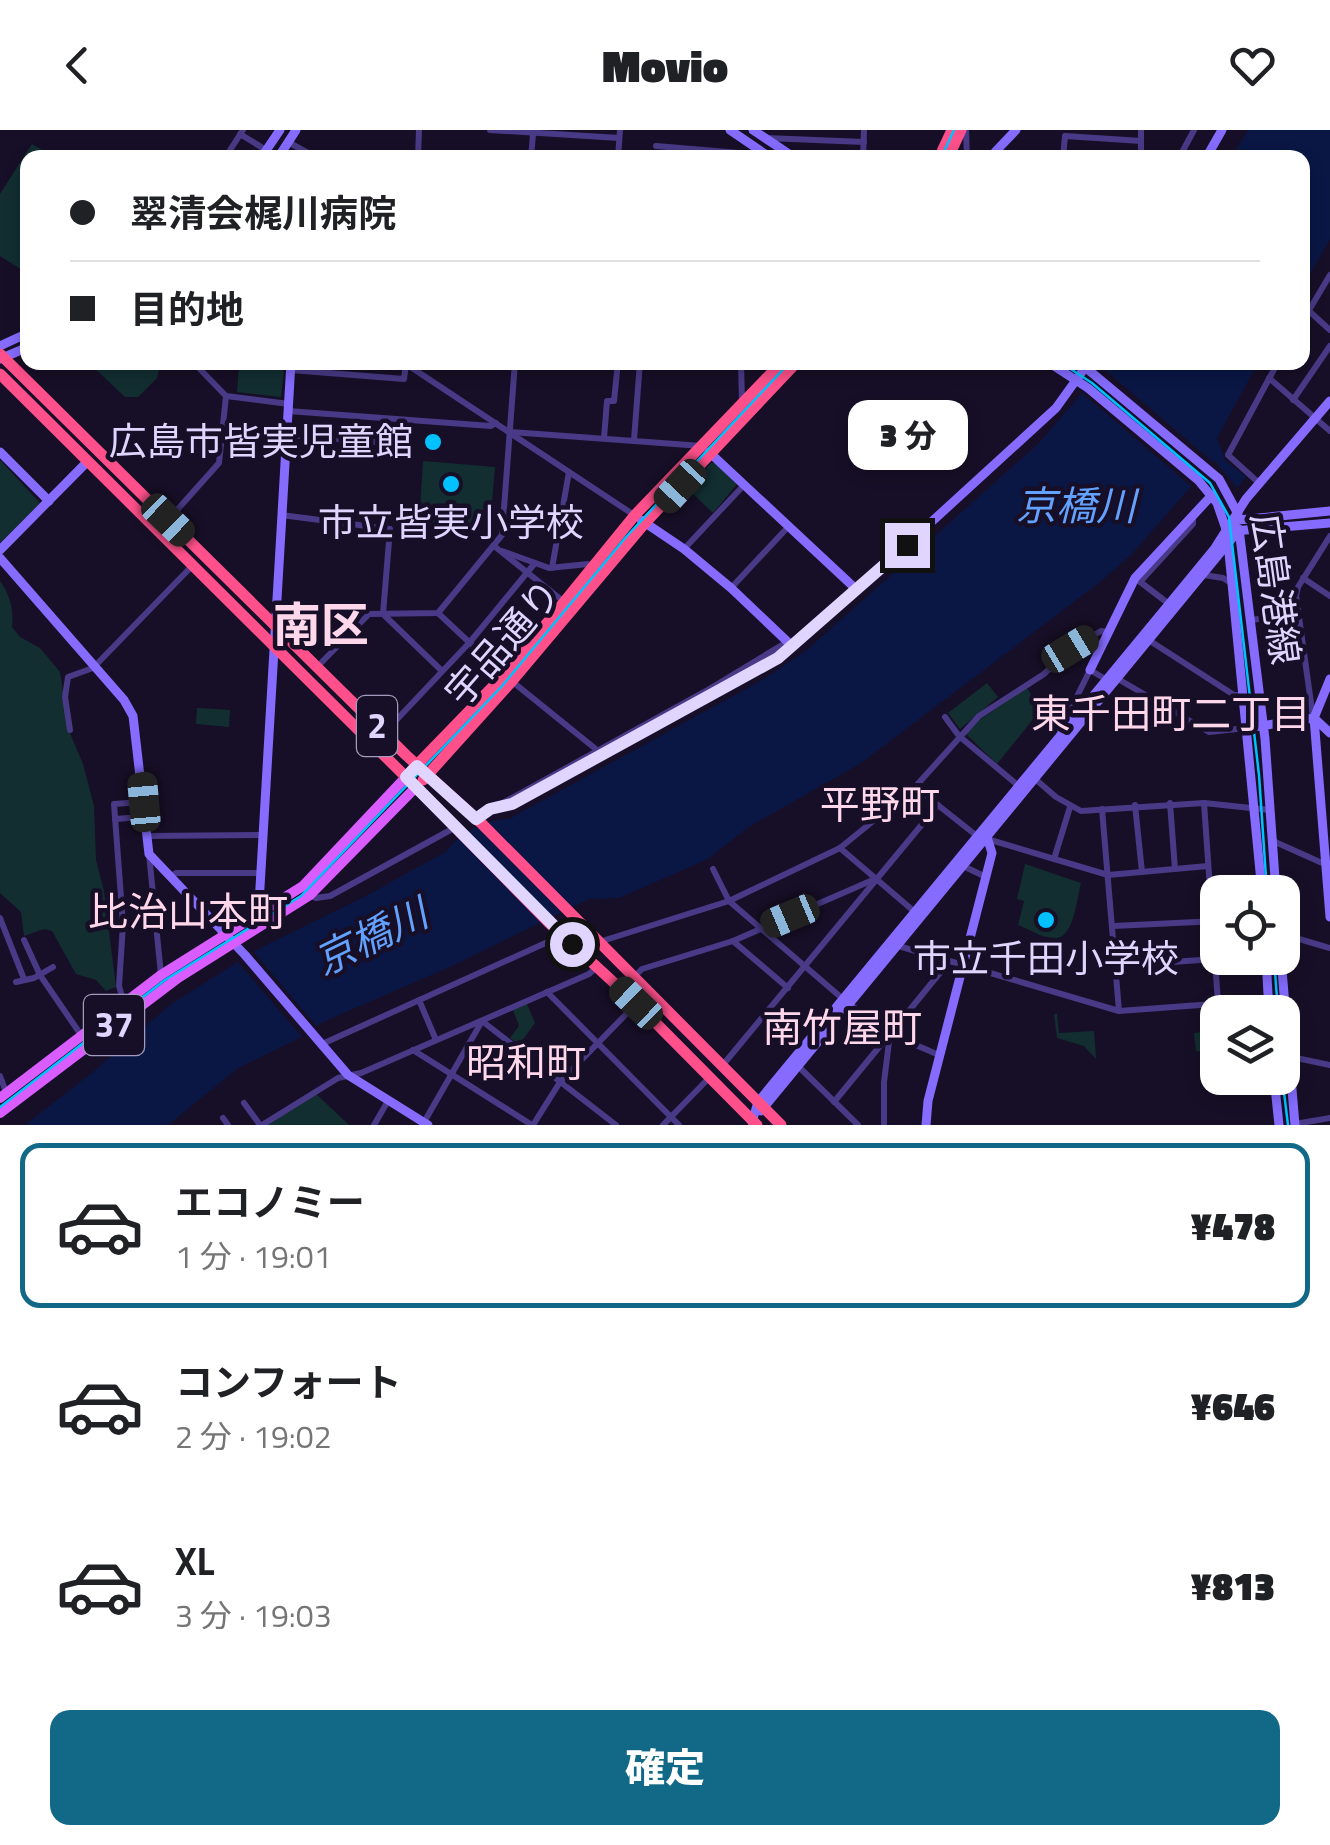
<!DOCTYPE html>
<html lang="ja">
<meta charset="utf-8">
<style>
:root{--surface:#fff;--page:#f6f6f6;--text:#202124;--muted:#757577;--line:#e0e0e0;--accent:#126987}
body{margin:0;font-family:"Titillium Web","Noto Sans JP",sans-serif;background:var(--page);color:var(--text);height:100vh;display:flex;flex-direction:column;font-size:38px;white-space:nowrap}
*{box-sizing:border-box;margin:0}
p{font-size:32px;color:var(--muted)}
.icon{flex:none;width:55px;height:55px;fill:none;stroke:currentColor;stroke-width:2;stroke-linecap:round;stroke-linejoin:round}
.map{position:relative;height:995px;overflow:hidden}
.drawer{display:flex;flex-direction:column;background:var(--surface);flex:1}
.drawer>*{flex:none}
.top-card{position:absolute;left:20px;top:20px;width:1290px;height:220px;border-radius:20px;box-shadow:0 5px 15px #0003;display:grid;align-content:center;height:220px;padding:0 50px;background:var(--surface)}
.controls{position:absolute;left:1200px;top:745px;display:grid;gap:20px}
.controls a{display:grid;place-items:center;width:100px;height:100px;border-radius:20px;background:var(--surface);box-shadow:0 5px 15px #0003;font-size:50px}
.end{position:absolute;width:45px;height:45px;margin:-22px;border:12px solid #e0d5ff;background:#111;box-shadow:0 0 0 5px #111}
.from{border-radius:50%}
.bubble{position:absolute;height:70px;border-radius:20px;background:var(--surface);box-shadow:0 5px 15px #0003;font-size:32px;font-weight:800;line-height:70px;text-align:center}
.car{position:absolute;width:30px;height:60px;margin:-30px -15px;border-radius:12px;box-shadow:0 0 8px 2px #0007;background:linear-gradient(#222 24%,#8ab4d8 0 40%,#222 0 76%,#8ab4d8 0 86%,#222 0)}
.top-card b{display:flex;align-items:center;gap:35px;height:95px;font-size:38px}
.top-card b+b{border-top:2px solid var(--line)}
.top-card i{width:25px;height:25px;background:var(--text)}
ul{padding:18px 0 0;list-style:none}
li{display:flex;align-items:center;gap:30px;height:165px;margin:0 20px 15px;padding:0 30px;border:5px solid transparent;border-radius:20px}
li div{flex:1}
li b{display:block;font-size:38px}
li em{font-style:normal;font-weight:800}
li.current{border-color:var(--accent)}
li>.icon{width:90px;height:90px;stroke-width:1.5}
.button{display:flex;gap:20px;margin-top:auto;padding:20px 50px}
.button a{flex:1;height:115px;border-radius:20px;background:var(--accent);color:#fff;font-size:40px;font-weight:800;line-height:115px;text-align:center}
header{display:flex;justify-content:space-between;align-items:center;height:130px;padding:0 50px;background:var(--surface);font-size:45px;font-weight:800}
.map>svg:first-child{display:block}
</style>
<header><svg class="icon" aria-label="back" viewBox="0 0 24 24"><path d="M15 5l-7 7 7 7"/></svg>Movio<svg class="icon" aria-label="heart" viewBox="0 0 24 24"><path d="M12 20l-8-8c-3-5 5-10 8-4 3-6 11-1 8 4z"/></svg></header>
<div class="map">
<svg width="1330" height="995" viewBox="0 0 1330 995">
<rect width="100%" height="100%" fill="#170f27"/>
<g fill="#122e31">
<path d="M32,14L53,27L28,28L27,143L0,126V64Z"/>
<path d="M89,233H161L157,248L138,267H125Z"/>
<path d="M239,237L284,240L281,267L237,262Z"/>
<path d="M0,330L40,373L0,413Z"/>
<path d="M423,331L495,337L492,372L476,402L419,399Z"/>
<path d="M711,333H716L738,353L713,383L687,358Z"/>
<path d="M0,451C10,465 14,479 12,497L20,507L40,518L60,542L69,601L83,634L94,676L96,730L104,761L116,857L106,861L96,850L76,844L52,801L44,799L24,806L21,782L0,763Z"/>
<path d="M987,553L998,567L960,599L948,583Z"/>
<path d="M1027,558L1038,575L1043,577L997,634L965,603L975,593Z"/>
<path d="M197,578L230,580L229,597L196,594Z"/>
<path d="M1025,734L1081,753C1077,767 1074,809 1055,808C1040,808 1030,799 1018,795L1024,771L1017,769Z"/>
<path d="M527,874L535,893L519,915L510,908L519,896L513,880Z"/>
<path d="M1054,884H1057L1059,903L1094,901L1096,929L1084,916L1057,908Z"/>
<path d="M1210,901L1217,906V924L1196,921L1194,903Z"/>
<path d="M316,964L349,995H267Z"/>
</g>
<g fill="#0a1745">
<path d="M1248,0H1330V109L1303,157L1302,28L1232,27Z"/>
<path d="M1108,233H1258L1217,308L1225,330L1246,347L1237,358L1214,330L1132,424L1099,453L861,633L747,698L708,729L619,768L589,769L454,835L323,892L301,907L238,938L168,995H25L93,942L170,875L258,819L366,766L447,721C460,702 488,688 509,689L764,549L807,520L1039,313Z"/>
</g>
<g fill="#170f27">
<path d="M1104,239L1213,332L1192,357L1083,264Z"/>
<path d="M252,820L318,898L302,907L236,830Z"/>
</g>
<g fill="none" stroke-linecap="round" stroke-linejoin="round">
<g stroke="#483a86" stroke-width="6">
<path d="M490,0L619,8"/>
<path d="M966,0L967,28"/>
<path d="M240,4L266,20"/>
<path d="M766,8L864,12"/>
<path d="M288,12L308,23L367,28"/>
<path d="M656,16L751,24"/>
<path d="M225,28L243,0"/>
<path d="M418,28L419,0"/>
<path d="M531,28L533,4"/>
<path d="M576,28V23L595,24V28"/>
<path d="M618,28L620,0"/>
<path d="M863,28L864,0"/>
<path d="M1063,28L1065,6L1141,11"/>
<path d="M1141,28V0"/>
<path d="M1179,28L1194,0"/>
<path d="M1309,181L1330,200"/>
<path d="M1302,192L1330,145"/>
<path d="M403,232L634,385"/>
<path d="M741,232L742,273"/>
<path d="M291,240L404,249L406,234"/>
<path d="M1269,248L1330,301"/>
<path d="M226,266L289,274"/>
<path d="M1293,270L1330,216"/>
<path d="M288,281L491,296L496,293"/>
<path d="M511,302L702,316"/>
<path d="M287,305L389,313"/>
<path d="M604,308L607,271H614L618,232"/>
<path d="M634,310L640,232"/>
<path d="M1259,353L1228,325L1278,232"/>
<path d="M281,385L390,399L383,484L442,541"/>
<path d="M169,389L219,333L226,266L193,232"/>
<path d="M494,416L563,471"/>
<path d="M684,419L744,355"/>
<path d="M502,421L549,438L588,434L593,437"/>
<path d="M552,438L569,342"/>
<path d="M1204,445L1223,448L1231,453"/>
<path d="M1303,448L1330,466"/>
<path d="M1139,451L1169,474"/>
<path d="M1140,452L1193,394V384"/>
<path d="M731,458L788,397"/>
<path d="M438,483L504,545L597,620"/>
<path d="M1251,490L1298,484"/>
<path d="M1147,509L1234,565H1243"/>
<path d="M318,536L369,484L438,483L502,405L515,232"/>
<path d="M945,587L959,606L1020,657"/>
<path d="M1313,587L1296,466L1298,457L1330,406"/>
<path d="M70,600L65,567L68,547L93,538L192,436"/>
<path d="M1060,601L1090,540L1107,550L1118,549L1209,602L1246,598"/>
<path d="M385,602L470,512L535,433"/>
<path d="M1034,648L1056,667L1081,681L1204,673L1270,680"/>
<path d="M915,657L977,706L1108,745L1208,736"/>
<path d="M1170,673L1175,739"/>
<path d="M1204,673L1218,873"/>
<path d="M501,674L706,561L787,512"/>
<path d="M1135,675L1142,742"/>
<path d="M1102,679L1119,881"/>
<path d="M115,689L142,687"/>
<path d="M147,706L261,705"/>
<path d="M1273,711L1329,736"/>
<path d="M840,718L916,783"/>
<path d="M149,724L161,845"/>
<path d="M1054,729L1070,677"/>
<path d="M963,736L986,747"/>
<path d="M713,739L729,771L843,869L890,904L939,925"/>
<path d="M171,746L176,743H259"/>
<path d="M310,765L316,768L330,766L454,698"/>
<path d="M0,788L24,849"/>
<path d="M1113,796L1218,791"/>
<path d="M1282,804L1330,818"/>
<path d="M24,810L40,845L81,905"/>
<path d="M733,811L788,858"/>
<path d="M599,812L729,771L840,718L915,657L979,586L1044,544L1070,519L1101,501L1108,502"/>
<path d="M895,815L1119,881L1268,870"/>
<path d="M1115,836L1215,829"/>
<path d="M633,848L642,839L733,811L875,749"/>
<path d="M16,852L34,848L53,837"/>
<path d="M547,862L679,995"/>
<path d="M419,870L436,910"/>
<path d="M124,873L119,856L123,794L114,674L142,672"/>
<path d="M322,914L561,806"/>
<path d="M413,920L532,995"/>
<path d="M1282,925L1330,935"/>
<path d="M722,936L938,675"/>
<path d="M798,936L858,995"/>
<path d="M0,946L6,962"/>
<path d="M834,972L889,905"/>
<path d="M244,973L260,995"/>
<path d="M223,988L228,995"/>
<path d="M423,994L482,891L616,995"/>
<path d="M1295,994L1330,988"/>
<path d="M262,995L338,948L361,943L589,844L597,837"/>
<path d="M374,995L388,971"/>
<path d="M533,995L560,952L636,874"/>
<path d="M663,995L709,948"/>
<path d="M884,995V952L890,904L948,833"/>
</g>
<g stroke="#856cff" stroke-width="9">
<path d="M730,0L771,28"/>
<path d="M753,0L795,28"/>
<path d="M995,22L1016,0"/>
<path d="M261,28L280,0"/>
<path d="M278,28L296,0"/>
<path d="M1206,28L1222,0"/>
<path d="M0,216L28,203"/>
<path d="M0,229L28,217"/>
<path d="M1048,232L1088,258L1198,350L1217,373L1227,402L1262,762"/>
<path d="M1079,232L1219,349L1238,384"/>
<path d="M0,322L49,371"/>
<path d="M709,322L857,460"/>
<path d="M641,390L684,419L731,458L792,516"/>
<path d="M1232,396L1238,390L1330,381"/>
<path d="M1239,399L1265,609L1276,762"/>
<path d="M1234,401L1330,393"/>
<path d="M0,420L87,332"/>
<path d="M0,428L124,570L133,586L149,724L245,825L348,945L428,995"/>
<path d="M1090,540L1135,448L1212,365"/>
<path d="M1330,549L1314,588L1330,603"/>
<path d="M1247,598L1314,588L1330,787"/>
<path d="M476,689L490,679L512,674L778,527L857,460L1056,278L1089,232"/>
<path d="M258,791L291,232"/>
<path d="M1266,828L1269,882"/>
<path d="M1281,828L1295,995"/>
<path d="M1274,948L1279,995"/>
<path d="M761,981L1239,400"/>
<path d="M752,992L758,972L1169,474L1215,418L1246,369L1330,271"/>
<path d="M926,995L928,971L992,723L987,707"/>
</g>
<g stroke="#d95cff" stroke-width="10">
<path d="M0,968L161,845L303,756L406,647"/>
<path d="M0,983L178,848L310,765L416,657"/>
</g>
<g stroke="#ff508b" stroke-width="11">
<path d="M939,28L952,0"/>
<path d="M948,28L961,0"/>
<path d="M0,224L406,625L482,694L781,995"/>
<path d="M0,244L416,657L548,792L636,873L757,995"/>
<path d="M412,640L508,541L635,385L782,232"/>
<path d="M423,650L512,551L645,393L797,232"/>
</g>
<g stroke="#01c2ff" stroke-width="2.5">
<path d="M941,28L954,0"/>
<path d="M1060,232L1092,253L1210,353L1229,387L1259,645L1267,762"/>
<path d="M1274,828L1278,882"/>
<path d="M1282,946L1288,995"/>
<path d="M0,977L165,850L301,766L502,556L626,407L790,232"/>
</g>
</g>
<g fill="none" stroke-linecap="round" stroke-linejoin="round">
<path stroke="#e0d5ff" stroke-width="12" d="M572,814L406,647L417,636L476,689L490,679L512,674L778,528L907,415"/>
</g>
<g fill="#01c2ff" stroke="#170f27" stroke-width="4">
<circle cx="433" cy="312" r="10"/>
<circle cx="451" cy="354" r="10"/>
<circle cx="1046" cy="790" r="10"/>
</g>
<g text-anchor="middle" stroke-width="9" stroke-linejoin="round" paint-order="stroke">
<g fill="#170f27" stroke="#a49abe" stroke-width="2.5">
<rect x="357" y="566" width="40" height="60" rx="8"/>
<rect x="84" y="865" width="60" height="60" rx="8"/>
</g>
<g font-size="35" font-weight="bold" fill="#e0d5ff">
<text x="377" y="608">2</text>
<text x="114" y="907">37</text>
</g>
<g font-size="38" fill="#e0d5ff" stroke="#170f27">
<text x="413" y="325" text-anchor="end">広島市皆実児童館</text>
<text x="451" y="406">市立皆実小学校</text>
<text x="1046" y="842">市立千田小学校</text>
</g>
<g font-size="38" fill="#e0d5ff" stroke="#170f27">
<text transform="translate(1275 459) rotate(82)" y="13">広島港線</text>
<text transform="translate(503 513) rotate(-49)" y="13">宇品通り</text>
</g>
<g font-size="40" font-style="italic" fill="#63a1ff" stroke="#170f27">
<text x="1076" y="390">京橋川</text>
<text transform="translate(371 807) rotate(-26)" y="14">京橋川</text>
</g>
<g font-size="40" fill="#ffd7eb" stroke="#170f27">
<text x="1171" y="598">東千田町二丁目</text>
<text x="880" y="689">平野町</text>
<text x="188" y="796">比治山本町</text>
<text x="842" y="912">南竹屋町</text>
<text x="526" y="947">昭和町</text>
</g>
<g font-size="48" font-weight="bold" fill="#ffd7eb" stroke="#170f27">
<text x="321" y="512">南区</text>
</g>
</g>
</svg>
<div class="controls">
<a><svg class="icon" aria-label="locate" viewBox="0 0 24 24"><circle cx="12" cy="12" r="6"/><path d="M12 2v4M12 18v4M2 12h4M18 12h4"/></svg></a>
<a><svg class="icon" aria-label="layers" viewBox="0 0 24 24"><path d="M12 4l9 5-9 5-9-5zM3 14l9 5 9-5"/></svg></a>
</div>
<i class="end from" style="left:572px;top:814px"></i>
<i class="end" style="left:907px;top:415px"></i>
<div class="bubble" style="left:848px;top:270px;width:120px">3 分</div>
<i class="car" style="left:680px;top:356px;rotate:223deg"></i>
<i class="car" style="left:168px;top:390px;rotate:134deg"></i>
<i class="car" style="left:1070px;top:519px;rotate:59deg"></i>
<i class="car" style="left:144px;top:672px;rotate:355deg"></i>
<i class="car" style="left:790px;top:786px;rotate:247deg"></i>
<i class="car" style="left:636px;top:873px;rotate:314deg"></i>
<div class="top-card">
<b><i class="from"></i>翠清会梶川病院</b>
<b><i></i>目的地</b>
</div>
</div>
<section class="drawer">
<ul>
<li class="current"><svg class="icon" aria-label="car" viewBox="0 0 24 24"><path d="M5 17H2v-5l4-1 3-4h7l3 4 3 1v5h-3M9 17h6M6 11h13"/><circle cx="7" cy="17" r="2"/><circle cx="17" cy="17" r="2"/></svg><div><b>エコノミー</b><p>1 分 · 19:01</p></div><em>¥478</em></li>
<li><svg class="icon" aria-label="car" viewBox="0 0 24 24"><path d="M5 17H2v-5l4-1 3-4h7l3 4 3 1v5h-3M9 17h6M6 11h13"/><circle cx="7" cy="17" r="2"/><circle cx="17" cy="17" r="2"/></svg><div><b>コンフォート</b><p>2 分 · 19:02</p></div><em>¥646</em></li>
<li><svg class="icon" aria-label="car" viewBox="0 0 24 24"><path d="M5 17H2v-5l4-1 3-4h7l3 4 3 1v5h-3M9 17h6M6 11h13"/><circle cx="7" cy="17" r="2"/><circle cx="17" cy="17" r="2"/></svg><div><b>XL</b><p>3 分 · 19:03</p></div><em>¥813</em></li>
</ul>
<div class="button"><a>確定</a></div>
</section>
